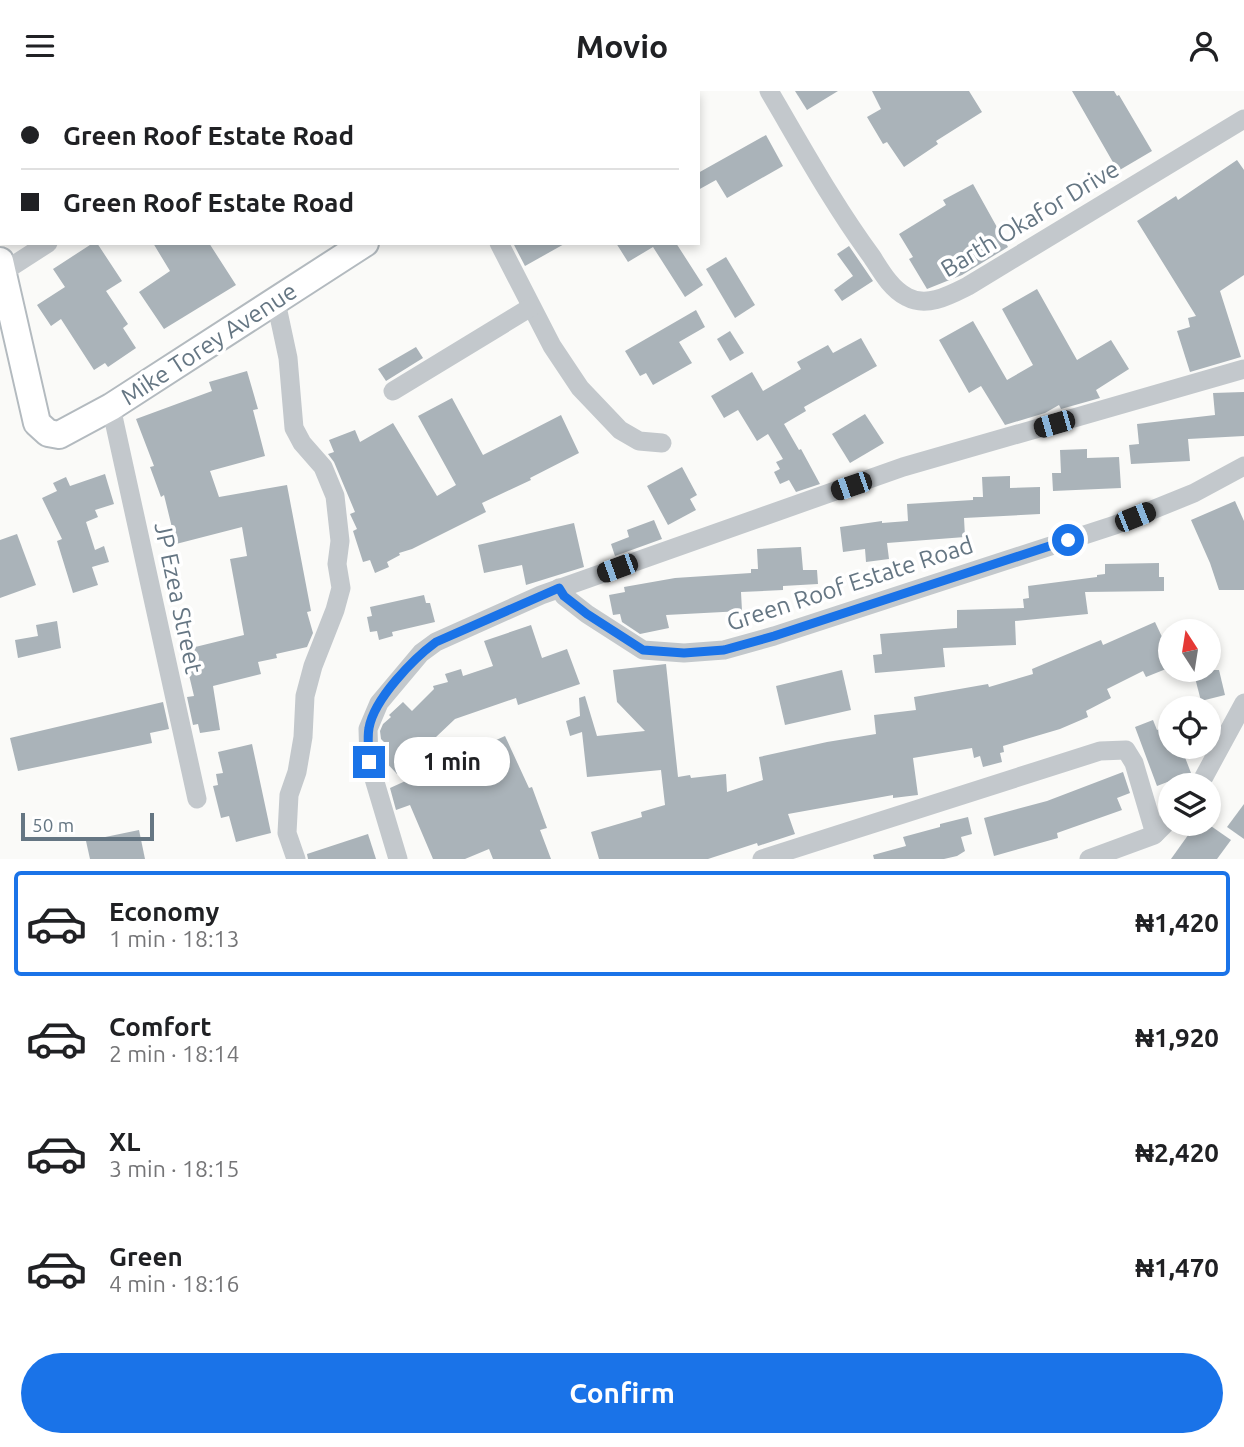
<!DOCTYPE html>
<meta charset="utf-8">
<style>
:root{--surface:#fff;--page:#f6f6f6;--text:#202124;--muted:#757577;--line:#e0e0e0;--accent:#1a73e8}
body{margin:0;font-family:Ubuntu,sans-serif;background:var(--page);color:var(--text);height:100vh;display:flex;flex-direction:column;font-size:26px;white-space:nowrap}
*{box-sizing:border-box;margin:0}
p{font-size:23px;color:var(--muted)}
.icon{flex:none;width:38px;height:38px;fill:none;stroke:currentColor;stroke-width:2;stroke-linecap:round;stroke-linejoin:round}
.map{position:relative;height:768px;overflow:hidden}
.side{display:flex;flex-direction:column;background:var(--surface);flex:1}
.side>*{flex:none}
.guide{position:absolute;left:0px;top:0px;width:700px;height:154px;box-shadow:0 4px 10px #0003;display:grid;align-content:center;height:154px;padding:0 21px;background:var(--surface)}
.needle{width:46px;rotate:348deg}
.fabs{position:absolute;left:1158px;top:528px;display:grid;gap:14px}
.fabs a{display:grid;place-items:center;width:63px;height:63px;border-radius:50%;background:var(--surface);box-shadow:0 4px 10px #0003;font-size:35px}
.scale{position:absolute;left:21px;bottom:18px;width:133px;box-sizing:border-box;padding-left:7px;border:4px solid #657683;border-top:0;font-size:19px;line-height:24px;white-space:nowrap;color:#657683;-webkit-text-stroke:5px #fff;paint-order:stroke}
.end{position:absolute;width:32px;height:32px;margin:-16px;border:9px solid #1a73e8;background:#fff;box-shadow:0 0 0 4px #fff}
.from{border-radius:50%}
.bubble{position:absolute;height:49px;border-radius:24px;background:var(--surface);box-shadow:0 4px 10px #0003;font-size:23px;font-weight:700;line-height:49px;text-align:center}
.car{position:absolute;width:21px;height:42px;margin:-21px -10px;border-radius:9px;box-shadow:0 0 5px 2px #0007;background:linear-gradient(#222 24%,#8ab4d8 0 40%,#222 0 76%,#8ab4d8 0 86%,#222 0)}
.guide b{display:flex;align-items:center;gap:24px;height:66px;font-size:26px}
.guide b+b{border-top:2px solid var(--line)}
.guide i{width:18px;height:18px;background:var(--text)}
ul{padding:12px 0 0;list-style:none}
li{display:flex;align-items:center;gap:21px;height:105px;margin:0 14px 10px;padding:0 7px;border:4px solid transparent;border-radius:7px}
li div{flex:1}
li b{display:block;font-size:26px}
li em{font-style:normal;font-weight:700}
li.selected{border-color:var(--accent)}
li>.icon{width:63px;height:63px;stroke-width:1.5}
.button{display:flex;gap:14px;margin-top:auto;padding:14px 21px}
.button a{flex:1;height:80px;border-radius:42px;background:var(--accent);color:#fff;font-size:28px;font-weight:700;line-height:80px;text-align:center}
header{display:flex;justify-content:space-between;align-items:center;height:91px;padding:0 21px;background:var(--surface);font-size:32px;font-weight:700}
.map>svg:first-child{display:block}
</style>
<header><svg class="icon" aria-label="menu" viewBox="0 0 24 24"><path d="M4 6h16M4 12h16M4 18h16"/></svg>Movio<svg class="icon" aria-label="person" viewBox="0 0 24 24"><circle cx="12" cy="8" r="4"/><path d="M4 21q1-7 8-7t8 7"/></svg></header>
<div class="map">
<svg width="1244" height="768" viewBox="0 0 1244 768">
<rect width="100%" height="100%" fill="#fafaf8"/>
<g fill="#aab3b9">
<path d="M795,0H838L807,19Z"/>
<path d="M872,0H969L982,21L936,50L938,53L904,76L887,51L883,53L867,26L881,18Z"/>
<path d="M1072,0H1114L1117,5L1119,4L1152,60L1118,80Z"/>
<path d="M766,44L783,75L727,107L716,89L698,99V82Z"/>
<path d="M1237,69L1244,79V184L1220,200L1241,266L1190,281L1177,240L1190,236L1188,227L1196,225L1137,130L1176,105L1178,109Z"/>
<path d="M973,93L1008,156L962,184L927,198L909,168L913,166L899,143L946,114L943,109Z"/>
<path d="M93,152H97L122,190L106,200L128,233L123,237L136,257L108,276L105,272L94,279L61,228L51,235L37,214L65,196L53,178Z"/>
<path d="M153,152H209L236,194L164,238L139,201L170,180Z"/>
<path d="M513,152H566L525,175Z"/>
<path d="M616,152H676L703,194L685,206L653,156L628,171Z"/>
<path d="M849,155L873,190L842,210L834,199L853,185L837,163Z"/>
<path d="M726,166L755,214L735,227L706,178Z"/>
<path d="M1037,198L1077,269L1111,249L1129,278L1096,299L1100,307L1061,318L1059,314L1045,322L1005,334L981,295L969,302L939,249L973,230L1007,289L1033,274L1002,218Z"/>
<path d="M696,219L705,236L679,251L692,272L653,294L646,282L640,285L625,260Z"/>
<path d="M730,240L744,262L730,270L717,248Z"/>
<path d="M861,247L877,275L804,316L806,320L784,333L799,359L801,358L820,393L796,401L789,389L780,393L774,381L780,378L776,371L783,368L768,343L757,350L738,319L724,327L711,305L752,281L763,300L801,278L797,271L828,254L833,262Z"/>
<path d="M416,256L423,267L386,290L378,278Z"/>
<path d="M247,280L258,318L253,319L265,365L210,380L219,406L287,394L311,520L307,521L313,542L307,556L276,563L277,567L258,571L261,583L213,595L220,639L200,642L198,633L193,634L187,606L194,605L183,559L244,544L230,468L247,465L242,436L176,453L164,404L161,406L150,376L154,375L136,328L212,300L209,291Z"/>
<path d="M1244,301V345L1188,348L1190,370L1131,373L1129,354L1139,353L1137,333L1215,324L1213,302Z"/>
<path d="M452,307L483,364L561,324L579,362L530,387L531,389L482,412L486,421L412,458L399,462L400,464L387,471L389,476L375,482L370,469L363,471L353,440L357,438L350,423L355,421L334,371L328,363L334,361L329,349L355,339L360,351L393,332L437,405L456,394L418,325Z"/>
<path d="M865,323L884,352L850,372L832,343Z"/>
<path d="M1087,358V367L1119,366L1121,397L1053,400L1052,382H1061L1060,359Z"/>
<path d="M682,376L697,404L690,408L696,419L668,434L647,395Z"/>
<path d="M105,383L114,413L95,419L98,426L86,431L95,459L104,455L109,471L92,476L98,494L73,502L57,450L62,448L42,407L57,400L53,392L66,386L70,395Z"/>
<path d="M1010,385V397L1040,396V423L964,427L965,446L887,452L889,468L866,471L865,458L843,461L840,436L882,430V432L908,430L907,413L973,409V406H983L982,386Z"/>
<path d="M1235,410L1244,430V499H1219L1210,472L1191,429Z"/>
<path d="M654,429L662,448L615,465L611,453L629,446L627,439Z"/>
<path d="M574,432L584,476L526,494L522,474L484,482L478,454Z"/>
<path d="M17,443L36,494L0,507V449Z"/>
<path d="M801,456L803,479H817L818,493L783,495V499L741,501L742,520L666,524L669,537L640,543L622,531L620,523L613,524L609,504L625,501L624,496L675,487L751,482V478H758L757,458Z"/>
<path d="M1159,472V486H1164V500L1085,501L1088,523L1015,530L1016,554L943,557L945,576L875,582L873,564L882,563L880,543L957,537V519L1024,517L1023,508L1029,507L1028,495L1097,486V484L1105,483V473Z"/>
<path d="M424,504L426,512H430L435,531L392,541L393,545L379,549L377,540L370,541L367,526L372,525L370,516Z"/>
<path d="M57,530L61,557L18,567L15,549L38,545L36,534Z"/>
<path d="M1155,531L1171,565V576L1146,586L1143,580L1107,598L1111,607L1086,620L1088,626L1060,638L1003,655L1004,661L1000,662L1002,671L983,676L980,665L974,667L972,657L913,667L918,704L893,707V704L788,723L795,743L758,755L757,752L708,768H599L591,741L642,726L641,721L665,714L661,679L587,686L582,641L570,645L566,630L580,625L579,607L585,605L597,645L645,640L617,611L613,579L666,573L678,686L690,684L691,687L726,683L727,701L763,689L759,666L827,651L876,643L874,624L916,619L914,606L988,593L989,596L1033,583L1032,578L1101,549L1103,554Z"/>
<path d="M531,534L542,567L567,558L580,593L518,614L516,607L455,628L397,683L381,666V659L387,654L381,648L380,640L383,633L391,626L389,624L403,611L412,620L434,598L433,595L448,591L445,583L461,578L463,585L493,575L484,550Z"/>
<path d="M842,579L851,619L785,634L776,595Z"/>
<path d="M1193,579H1219L1225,604L1201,610Z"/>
<path d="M163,611L169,638L150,642L152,652L18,680L10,647Z"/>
<path d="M1153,629L1157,639L1171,633V656H1181L1191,682L1157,695L1135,636Z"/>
<path d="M505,645L529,697L532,696L547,737L540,739L551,768H493L489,758L465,768H433L410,714L396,719L390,697Z"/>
<path d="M252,653L271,742L236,751L229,725L221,727L213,695L218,694L216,683L223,682L218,661Z"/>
<path d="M1123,681L1130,702L1117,707L1122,719L1057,742L1058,747L994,765L984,727L1047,710Z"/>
<path d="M1244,713V748L1227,736Z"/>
<path d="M968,726L972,743L961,746L965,760L957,765L944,768H874L873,764L906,755L903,746L940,736V733Z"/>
<path d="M1196,733H1208L1231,749L1217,768H1171Z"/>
<path d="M139,739L145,768H90L86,750Z"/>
<path d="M368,743L376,768H308L307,763Z"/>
</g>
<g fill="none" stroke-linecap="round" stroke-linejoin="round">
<defs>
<g id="secondary">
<path d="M605,2L608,0"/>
<path d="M0,170L37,332L48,342L59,344L111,316L365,152"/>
</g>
</defs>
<use href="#secondary" stroke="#b3babf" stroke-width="30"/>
<g stroke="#c3c8cc" stroke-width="19">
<path d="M134,0V2"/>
<path d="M769,0C802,56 833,113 872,166C881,180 891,198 907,206C927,217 950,204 968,195L1244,28"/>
<path d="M287,2L290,0"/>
<path d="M499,152L552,255L580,297L620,339L639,350L662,352"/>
<path d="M3,181L48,152"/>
<path d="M276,211L288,267L294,337L302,352L323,376L335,405L340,450L337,473L341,497L335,519L313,575L305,605L303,646L297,681L289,704L287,742L296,768"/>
<path d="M393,300L531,216"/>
<path d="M111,316L197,708"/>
<path d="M559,497L564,505L587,523L643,559L684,562L724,559L774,545L1115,434L1194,402L1244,375"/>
<path d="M1199,695L1244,612"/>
<path d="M398,768L369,671L368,638L379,612L421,562L436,551L541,504L903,376L1244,278"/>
<path d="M762,768L1100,660L1126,659L1134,672L1155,743"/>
<path d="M1089,768L1154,744L1171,727"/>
</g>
<use href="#secondary" stroke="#fff" stroke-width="26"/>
</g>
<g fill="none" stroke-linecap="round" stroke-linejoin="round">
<path stroke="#1a73e8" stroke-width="9" d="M369,671C369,660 367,647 369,637C374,608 413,568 436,551L559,497L564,505L587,523L643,559L684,562L724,559L774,545L1068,449"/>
</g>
<g text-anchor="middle" stroke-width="7" stroke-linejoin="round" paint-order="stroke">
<g font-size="24" fill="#657683" stroke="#fff">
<text transform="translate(1030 128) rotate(-31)" y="8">Barth Okafor Drive</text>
<text transform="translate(209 253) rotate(-33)" y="8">Mike Torey Avenue</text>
<text transform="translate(850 493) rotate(-18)" y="8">Green Roof Estate Road</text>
<text transform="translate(178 507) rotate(78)" y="8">JP Ezea Street</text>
</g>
</g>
</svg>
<div class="fabs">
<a><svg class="needle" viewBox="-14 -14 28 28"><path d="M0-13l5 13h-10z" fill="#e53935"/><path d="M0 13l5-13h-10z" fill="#757577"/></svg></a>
<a><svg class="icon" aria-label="locate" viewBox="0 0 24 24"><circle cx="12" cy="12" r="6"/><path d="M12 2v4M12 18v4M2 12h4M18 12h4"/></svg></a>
<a><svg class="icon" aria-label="layers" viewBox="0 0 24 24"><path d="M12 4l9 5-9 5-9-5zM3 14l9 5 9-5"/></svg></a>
</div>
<div class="scale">50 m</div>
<i class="end from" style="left:1068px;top:449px"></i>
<i class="end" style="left:369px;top:671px"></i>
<div class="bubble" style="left:394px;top:646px;width:116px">1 min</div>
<i class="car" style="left:1054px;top:333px;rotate:254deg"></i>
<i class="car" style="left:851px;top:395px;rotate:251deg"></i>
<i class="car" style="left:1135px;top:426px;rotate:68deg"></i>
<i class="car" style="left:617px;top:477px;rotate:250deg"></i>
<div class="guide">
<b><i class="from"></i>Green Roof Estate Road</b>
<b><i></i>Green Roof Estate Road</b>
</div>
</div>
<section class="side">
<ul>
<li class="selected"><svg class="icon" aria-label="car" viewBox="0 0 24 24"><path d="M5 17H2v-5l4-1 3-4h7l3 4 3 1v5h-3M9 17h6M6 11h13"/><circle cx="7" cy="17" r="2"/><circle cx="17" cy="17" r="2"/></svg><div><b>Economy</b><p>1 min · 18:13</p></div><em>₦1,420</em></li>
<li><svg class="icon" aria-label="car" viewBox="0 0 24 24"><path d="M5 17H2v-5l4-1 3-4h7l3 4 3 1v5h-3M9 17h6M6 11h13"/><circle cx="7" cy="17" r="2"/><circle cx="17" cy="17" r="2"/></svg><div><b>Comfort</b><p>2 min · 18:14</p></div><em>₦1,920</em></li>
<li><svg class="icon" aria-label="car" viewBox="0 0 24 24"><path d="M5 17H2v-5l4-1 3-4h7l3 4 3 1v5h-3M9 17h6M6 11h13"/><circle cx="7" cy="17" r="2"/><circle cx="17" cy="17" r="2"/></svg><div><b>XL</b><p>3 min · 18:15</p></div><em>₦2,420</em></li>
<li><svg class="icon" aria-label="car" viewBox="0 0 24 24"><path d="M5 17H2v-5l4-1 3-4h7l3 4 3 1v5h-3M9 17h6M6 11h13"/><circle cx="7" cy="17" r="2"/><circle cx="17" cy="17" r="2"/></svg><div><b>Green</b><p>4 min · 18:16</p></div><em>₦1,470</em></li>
</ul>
<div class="button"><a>Confirm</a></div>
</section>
